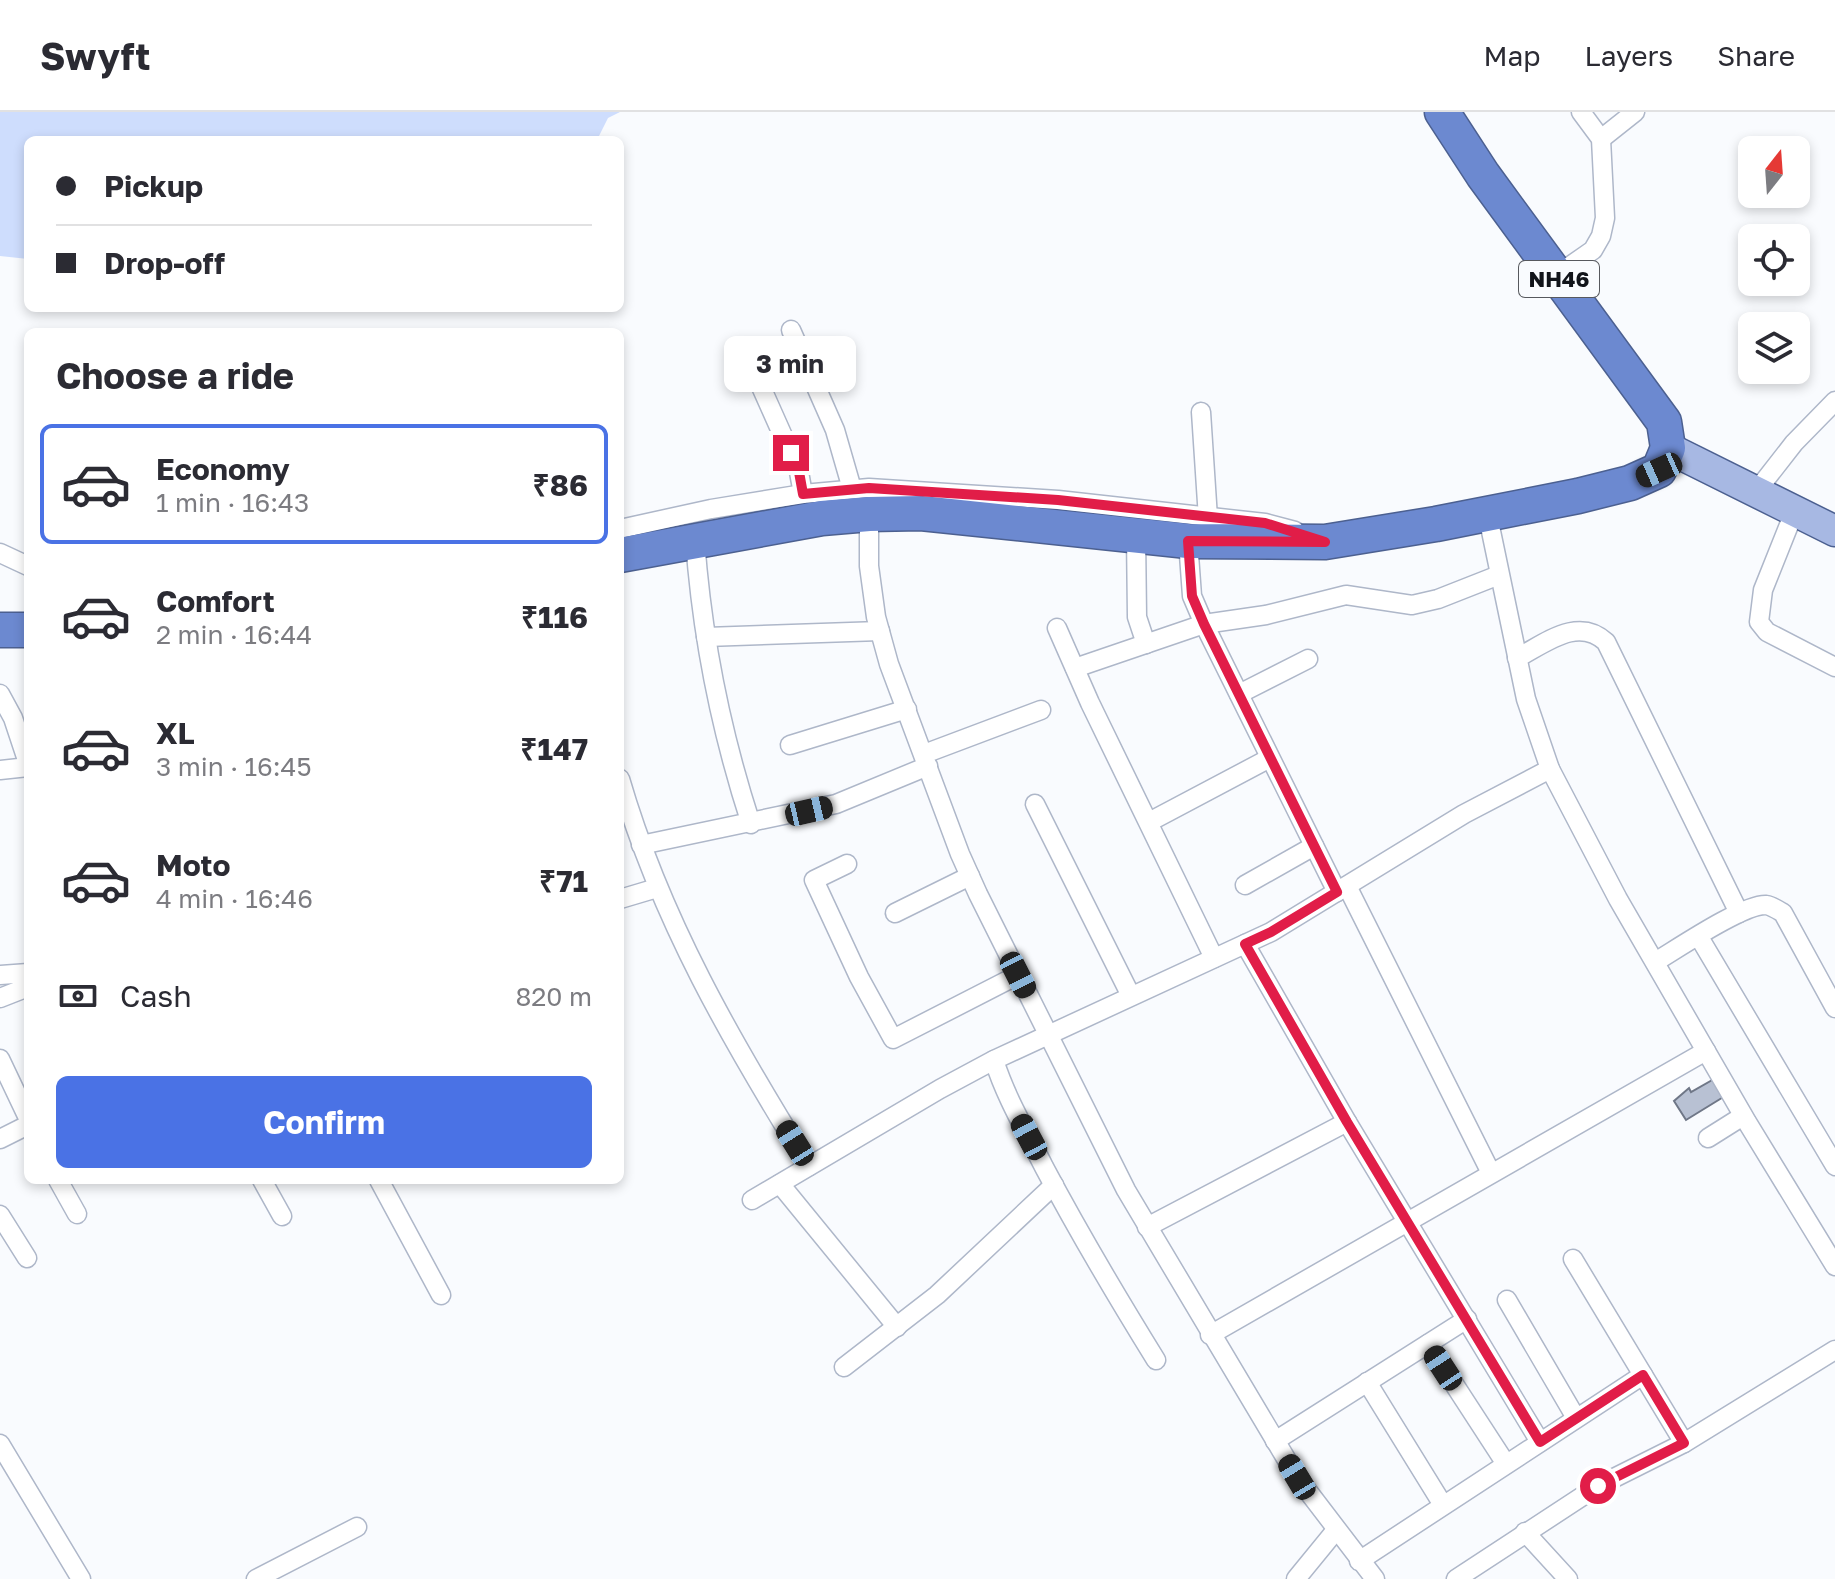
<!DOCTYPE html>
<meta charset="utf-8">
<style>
:root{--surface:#fff;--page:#f7f7f7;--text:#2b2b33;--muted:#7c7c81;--line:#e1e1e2;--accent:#4a72e5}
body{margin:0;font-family:"Golos Text",sans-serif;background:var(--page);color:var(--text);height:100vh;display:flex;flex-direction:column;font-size:30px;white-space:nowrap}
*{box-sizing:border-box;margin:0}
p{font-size:26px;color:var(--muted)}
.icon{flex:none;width:44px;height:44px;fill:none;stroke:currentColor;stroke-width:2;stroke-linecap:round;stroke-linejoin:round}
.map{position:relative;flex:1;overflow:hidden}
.details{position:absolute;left:24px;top:216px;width:600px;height:856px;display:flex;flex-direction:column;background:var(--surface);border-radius:12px;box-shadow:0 4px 12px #0003}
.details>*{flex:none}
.banner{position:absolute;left:24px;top:24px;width:600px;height:176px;border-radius:12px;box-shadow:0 4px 12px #0003;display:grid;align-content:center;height:176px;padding:0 32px;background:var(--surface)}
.needle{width:52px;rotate:17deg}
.tools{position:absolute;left:1738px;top:24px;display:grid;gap:16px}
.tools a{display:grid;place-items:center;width:72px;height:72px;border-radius:12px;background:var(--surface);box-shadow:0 4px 12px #0003;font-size:40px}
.end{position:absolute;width:36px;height:36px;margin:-18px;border:10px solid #e11d48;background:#fff;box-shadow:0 0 0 4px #fff}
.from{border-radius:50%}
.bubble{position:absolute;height:56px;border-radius:12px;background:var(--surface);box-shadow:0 4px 12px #0003;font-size:26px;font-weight:700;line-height:56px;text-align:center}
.car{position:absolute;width:24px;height:48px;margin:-24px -12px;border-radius:10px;box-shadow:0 0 6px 2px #0007;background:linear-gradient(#222 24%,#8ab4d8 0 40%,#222 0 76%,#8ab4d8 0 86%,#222 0)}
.banner b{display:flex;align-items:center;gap:28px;height:76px;font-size:30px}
.banner b+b{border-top:2px solid var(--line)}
.banner i{width:20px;height:20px;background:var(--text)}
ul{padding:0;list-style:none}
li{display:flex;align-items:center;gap:24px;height:120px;margin:0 16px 12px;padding:0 16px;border:4px solid transparent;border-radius:12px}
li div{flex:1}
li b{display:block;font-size:30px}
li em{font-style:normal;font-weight:700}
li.selected{border-color:var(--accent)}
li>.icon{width:72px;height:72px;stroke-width:1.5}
h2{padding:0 32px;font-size:36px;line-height:96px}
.pay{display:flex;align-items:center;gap:20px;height:88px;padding:0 32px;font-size:30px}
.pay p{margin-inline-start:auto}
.action{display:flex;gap:16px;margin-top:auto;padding:16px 32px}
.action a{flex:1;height:92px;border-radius:12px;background:var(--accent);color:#fff;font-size:32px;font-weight:700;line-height:92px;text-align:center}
header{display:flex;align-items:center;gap:48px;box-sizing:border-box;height:112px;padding:0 40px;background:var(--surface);border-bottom:2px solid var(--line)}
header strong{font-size:38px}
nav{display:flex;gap:44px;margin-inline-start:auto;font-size:28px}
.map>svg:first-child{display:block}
</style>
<header>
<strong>Swyft</strong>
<nav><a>Map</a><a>Layers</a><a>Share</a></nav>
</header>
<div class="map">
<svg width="1835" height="1467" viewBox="0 0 1835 1467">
<rect width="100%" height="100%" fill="#f9fbfe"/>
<path fill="#ceddfd" d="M0,0H620L608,6L597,28H28V147L0,144Z"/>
<path fill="#b8c1d3" stroke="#6f7787" stroke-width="2" d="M1714,967L1725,984L1686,1008L1674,989L1689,976L1691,980Z"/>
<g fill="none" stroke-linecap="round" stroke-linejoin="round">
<defs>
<g id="street">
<path d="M1601,27L1635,0"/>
<path d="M1557,163L1593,138L1601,124L1605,106L1601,27L1581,0"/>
<path d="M791,218L835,318L852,377"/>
<path d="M750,250L799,360L803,382"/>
<path d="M1201,300L1208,406"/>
<path d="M1755,381L1794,331L1835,289"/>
<path d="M1795,398L1763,478L1759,510L1767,520L1835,555"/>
<path d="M1487,400L1526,587L1550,657L1618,787L1747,1010L1835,1154"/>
<path d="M869,402V454L876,505L889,552L960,742L978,782L1126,1078L1297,1365L1375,1467"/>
<path d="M620,417L711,397L803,382L869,376L1058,388L1265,411L1295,419"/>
<path d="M1136,423L1137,505L1146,532"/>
<path d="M695,428C702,525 721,620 751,712"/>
<path d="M1188,429L1192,484L1204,512L1337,780"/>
<path d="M0,441L28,454"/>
<path d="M1057,516L1090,591L1214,846"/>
<path d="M706,525L880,519"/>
<path d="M1517,546C1546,531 1578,504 1606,530L1739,801"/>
<path d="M1075,556L1204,512L1266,503L1346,483L1412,493L1438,487L1499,463"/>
<path d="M0,582L13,606L28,651"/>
<path d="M1239,582L1308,547"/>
<path d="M790,633L907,597"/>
<path d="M924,642L1041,598"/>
<path d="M0,658L28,655"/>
<path d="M620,667C661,808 732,930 809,1054"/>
<path d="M1035,692L1131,884"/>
<path d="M1149,710L1270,646"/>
<path d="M641,733L836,692L928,654"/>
<path d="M847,752L814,768L859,865L893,927L1018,863"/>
<path d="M1245,773L1314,734"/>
<path d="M1347,774L1491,1061"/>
<path d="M620,787L657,776"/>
<path d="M895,801L970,764"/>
<path d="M1699,825L1835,1054"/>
<path d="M1245,832L1347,1010L1540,1330"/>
<path d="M1655,850C1677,837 1743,792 1766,793C1772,794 1778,798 1783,801L1835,896"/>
<path d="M0,863L28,861"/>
<path d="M0,886L28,875"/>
<path d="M0,947L28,1006"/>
<path d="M994,948C1006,986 1026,1019 1044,1055C1079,1121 1117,1185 1156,1248"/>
<path d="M1708,1026L1743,1004"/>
<path d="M0,1027L28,1013"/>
<path d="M58,1068L77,1102"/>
<path d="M262,1068L282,1104"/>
<path d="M379,1068L441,1183"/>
<path d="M780,1072L897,1215"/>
<path d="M752,1088L940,977L994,948L1271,820L1464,702L1550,657"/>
<path d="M0,1103L27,1146"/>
<path d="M1147,1115L1347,1010"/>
<path d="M1573,1147L1684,1331"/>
<path d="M1507,1188L1576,1306"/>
<path d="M1210,1223L1706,939"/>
<path d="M1428,1232L1506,1352"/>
<path d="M844,1255L937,1183L1054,1073"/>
<path d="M1367,1270L1443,1393"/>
<path d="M1275,1329L1467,1207"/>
<path d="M0,1332L81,1467"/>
<path d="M1525,1420L1568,1467"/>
<path d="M1359,1449L1643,1263"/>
<path d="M256,1467L357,1415"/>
<path d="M1296,1467L1336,1418"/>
<path d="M1456,1467L1598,1374L1684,1331L1835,1238"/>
</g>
<path id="primary" d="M1668,336L1835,419"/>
<g id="highway">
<path d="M620,443L822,406L869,402L921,401L1188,429L1325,430L1436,412L1578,384L1630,371L1659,358L1668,336L1664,310L1483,63L1442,0"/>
<path d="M0,518H28"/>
</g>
</defs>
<use href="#street" stroke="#aeb7c9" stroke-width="21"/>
<use href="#primary" stroke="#4c6090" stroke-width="33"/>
<use href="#highway" stroke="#4c6090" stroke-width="37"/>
<use href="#street" stroke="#fff" stroke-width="18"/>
<use href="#primary" stroke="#a7b8e3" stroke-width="30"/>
<use href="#highway" stroke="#6c89d0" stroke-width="34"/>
</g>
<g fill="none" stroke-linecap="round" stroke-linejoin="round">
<path stroke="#e11d48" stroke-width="10" d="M791,341L799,360L803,382L869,376L1058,388L1265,411L1325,430L1188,429L1192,484L1204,512L1337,780L1271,820L1245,832L1347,1010L1540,1330L1643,1263L1684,1331L1598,1374"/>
</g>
<g text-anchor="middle" stroke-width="7" stroke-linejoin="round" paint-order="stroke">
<rect fill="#f9fbfe" stroke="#57595e" stroke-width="2" x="1519" y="149" width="80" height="36" rx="6"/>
<g font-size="22" font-weight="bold" fill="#11141a">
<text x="1559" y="175">NH46</text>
</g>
</g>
</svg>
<div class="tools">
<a><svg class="needle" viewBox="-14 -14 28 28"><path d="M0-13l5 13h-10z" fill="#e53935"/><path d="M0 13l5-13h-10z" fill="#7c7c81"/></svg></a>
<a><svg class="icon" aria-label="locate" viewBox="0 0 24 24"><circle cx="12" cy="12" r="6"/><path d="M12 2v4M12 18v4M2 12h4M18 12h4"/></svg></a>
<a><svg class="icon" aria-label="layers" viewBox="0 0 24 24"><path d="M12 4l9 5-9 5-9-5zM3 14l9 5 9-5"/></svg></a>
</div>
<i class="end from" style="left:1598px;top:1374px"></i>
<i class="end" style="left:791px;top:341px"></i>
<div class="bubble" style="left:724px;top:224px;width:132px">3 min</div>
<i class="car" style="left:1659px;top:358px;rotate:246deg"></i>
<i class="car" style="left:809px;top:699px;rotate:77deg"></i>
<i class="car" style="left:1018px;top:863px;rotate:153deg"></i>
<i class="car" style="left:1029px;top:1025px;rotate:332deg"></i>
<i class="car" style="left:795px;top:1031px;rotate:328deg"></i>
<i class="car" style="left:1443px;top:1256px;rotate:327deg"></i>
<i class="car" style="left:1297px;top:1365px;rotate:329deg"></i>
<div class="banner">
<b><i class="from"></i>Pickup</b>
<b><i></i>Drop-off</b>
</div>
<section class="details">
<h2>Choose a ride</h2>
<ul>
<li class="selected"><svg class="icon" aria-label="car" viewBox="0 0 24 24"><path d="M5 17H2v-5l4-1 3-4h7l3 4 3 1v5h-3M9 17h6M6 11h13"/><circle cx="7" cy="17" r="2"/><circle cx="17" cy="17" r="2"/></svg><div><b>Economy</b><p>1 min · 16:43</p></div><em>₹86</em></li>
<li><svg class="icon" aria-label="car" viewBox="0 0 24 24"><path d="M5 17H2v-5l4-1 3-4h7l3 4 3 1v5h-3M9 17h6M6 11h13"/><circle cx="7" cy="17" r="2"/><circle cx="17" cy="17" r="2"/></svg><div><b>Comfort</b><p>2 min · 16:44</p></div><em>₹116</em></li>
<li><svg class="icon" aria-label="car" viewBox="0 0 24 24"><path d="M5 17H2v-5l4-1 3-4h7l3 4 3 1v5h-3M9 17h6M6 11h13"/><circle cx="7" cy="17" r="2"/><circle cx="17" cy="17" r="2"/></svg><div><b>XL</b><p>3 min · 16:45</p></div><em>₹147</em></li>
<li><svg class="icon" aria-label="car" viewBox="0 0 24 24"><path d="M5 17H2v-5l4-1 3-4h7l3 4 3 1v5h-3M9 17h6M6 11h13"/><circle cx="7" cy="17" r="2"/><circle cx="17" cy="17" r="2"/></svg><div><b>Moto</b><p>4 min · 16:46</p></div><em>₹71</em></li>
</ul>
<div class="pay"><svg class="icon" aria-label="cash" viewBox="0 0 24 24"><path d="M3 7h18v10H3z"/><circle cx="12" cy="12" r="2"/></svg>Cash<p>820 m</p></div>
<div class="action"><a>Confirm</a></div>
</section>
</div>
